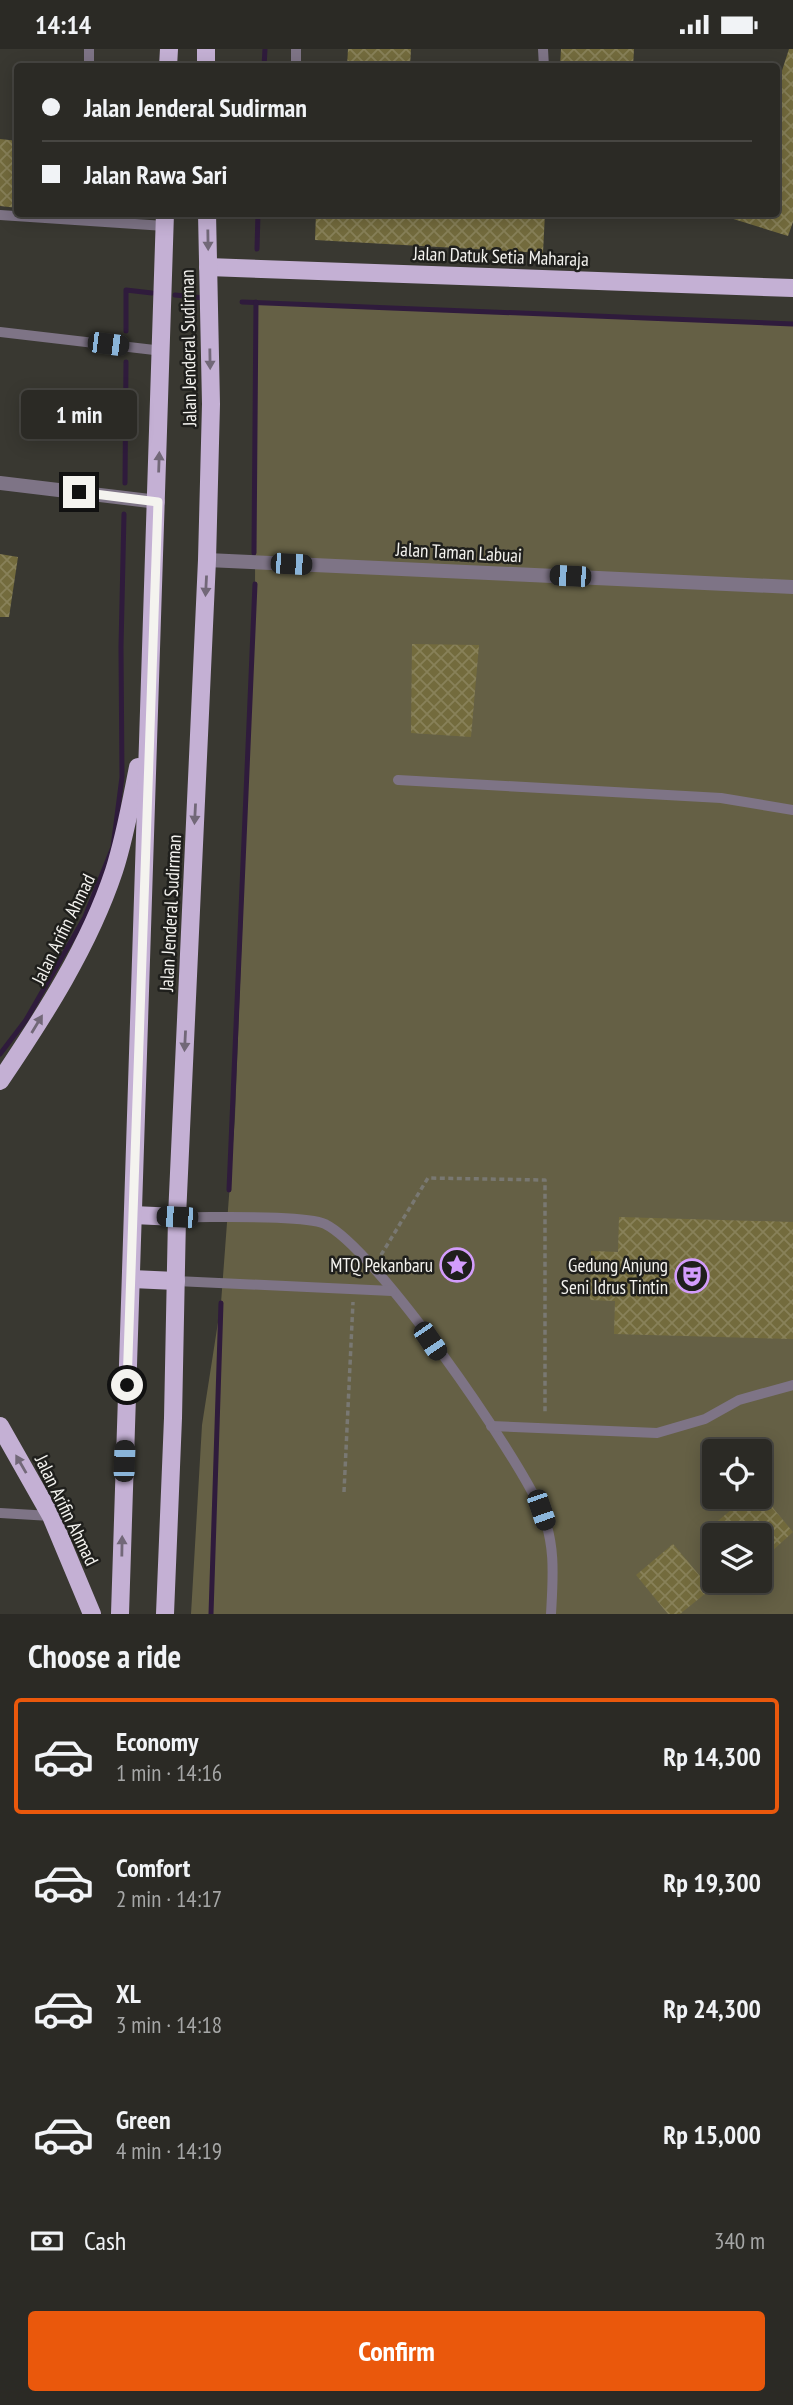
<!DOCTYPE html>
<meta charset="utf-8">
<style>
:root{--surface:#2b2a25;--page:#33322d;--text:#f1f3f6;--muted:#a6a7a7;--line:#474642;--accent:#ea580c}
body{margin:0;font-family:"PT Sans Narrow",sans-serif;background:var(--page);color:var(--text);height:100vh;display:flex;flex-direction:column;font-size:26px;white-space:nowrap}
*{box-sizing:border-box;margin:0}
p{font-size:23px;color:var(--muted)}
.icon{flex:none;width:38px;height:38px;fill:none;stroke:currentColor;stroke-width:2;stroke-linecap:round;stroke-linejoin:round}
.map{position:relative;height:1565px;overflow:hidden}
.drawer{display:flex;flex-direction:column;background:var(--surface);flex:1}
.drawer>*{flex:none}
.banner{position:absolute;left:14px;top:14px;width:766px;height:154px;border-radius:7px;box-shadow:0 4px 18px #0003,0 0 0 2px var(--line);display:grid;align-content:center;height:154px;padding:0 28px;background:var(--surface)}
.fabs{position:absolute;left:702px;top:1390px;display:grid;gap:14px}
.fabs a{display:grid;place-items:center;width:70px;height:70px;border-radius:7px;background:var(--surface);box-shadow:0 4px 18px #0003,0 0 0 2px var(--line);font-size:35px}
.end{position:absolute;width:32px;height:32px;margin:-16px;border:9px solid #f4f3ef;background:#111;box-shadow:0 0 0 4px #111}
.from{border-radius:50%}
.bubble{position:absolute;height:49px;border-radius:7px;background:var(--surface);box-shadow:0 4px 18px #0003,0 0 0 2px var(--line);font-size:23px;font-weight:800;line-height:49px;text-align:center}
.car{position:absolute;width:21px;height:42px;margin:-21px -10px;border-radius:9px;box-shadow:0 0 5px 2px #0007;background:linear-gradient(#222 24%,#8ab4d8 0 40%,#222 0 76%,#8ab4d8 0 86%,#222 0)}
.banner b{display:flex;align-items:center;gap:24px;height:66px;font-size:26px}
.banner b+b{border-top:2px solid var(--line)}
.banner i{width:18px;height:18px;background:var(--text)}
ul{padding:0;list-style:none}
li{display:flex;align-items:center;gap:21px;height:116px;margin:0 14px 10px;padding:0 14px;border:4px solid transparent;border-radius:7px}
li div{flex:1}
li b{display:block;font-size:26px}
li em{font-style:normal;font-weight:800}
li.on{border-color:var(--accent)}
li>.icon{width:63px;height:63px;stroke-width:1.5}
h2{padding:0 28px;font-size:32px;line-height:84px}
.pay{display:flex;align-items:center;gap:18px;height:77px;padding:0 28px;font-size:26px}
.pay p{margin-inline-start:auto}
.action{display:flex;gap:14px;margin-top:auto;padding:14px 28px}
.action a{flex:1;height:80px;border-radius:7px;background:var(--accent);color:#fff;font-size:28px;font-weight:800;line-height:80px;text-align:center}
.status{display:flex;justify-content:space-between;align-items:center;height:49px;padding:0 35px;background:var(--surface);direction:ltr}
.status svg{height:19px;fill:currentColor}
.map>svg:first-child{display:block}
</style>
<div class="status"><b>14:14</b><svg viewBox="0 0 49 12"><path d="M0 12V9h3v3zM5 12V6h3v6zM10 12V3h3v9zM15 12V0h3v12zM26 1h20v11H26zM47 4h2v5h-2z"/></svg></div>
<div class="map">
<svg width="793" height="1565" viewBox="0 0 793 1565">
<defs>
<pattern id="building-cross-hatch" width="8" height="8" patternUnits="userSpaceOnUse" patternTransform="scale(1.75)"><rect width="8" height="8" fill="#736b3d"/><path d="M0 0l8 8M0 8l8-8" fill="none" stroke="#888159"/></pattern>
</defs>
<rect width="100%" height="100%" fill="#393831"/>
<path fill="#656045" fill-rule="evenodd" d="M256,253L793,275V1565H191L202,1376L221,1254L235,1067L255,542ZM714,1402H760V1447H714ZM714,1486H760V1531H714Z"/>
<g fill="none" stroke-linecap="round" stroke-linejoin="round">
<g stroke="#2f1b3c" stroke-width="5">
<path d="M264,18L265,0"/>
<path d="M257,200L258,164"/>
<path d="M175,246L204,249"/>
<path d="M242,253L793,275"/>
<path d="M126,282V241L152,244"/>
<path d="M125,434L126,313"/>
<path d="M254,504L256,253"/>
<path d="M0,1005L26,971L85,868L113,798L122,728L121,598L124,465"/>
<path d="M229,1141L255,535"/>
<path d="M211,1565L221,1254"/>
</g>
</g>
<g fill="url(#building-cross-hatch)">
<path d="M348,0H411L410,18H347Z"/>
<path d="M561,0H634L633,18H560Z"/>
<path d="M789,0H793V173L788,187L727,168V164H777V37Z"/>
<path d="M0,90L18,92V159L0,157Z"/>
<path d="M316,164H545L543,204L315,191Z"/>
<path d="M0,505L18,508L9,568H0Z"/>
<path d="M412,595L479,596L471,688L411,684Z"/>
<path d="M619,1168L793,1173V1290L614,1285L615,1252L590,1251L591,1202L618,1203Z"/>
<path d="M748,1447H763L793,1483L760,1513V1486H723L714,1475Z"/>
<path d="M673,1495L711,1540L680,1565H668L636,1526Z"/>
</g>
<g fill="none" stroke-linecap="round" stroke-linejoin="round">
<g stroke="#797872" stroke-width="3.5" stroke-dasharray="5 3.5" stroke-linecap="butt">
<path d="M381,1206L428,1129L545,1131V1365"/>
<path d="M344,1443L353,1253"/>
</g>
<g stroke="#7e7486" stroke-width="10">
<path d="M543,0L544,18"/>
<path d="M89,18V0"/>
<path d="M296,18V0"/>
<path d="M0,166L165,177"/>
<path d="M0,283L163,302"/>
<path d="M398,731L721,749L793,761"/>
<path d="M177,1168C207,1169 303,1165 325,1175C376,1200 517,1405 541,1461C556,1494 553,1529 551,1565"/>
<path d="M176,1232L392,1242"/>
<path d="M491,1377L657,1384L705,1370L739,1351L793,1336"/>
<path d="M0,1464L51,1467"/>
</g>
<g stroke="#7e7486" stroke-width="14">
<path d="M0,434L158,453"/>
<path d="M207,511L793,538"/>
</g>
<g stroke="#c4b0d4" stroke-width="18">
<path d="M206,0V18"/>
<path d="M168,18L169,0"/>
<path d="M208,218L793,239"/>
<path d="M0,1032C44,967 89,897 114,822C125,788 131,753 138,718"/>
<path d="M133,1166L177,1168"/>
<path d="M132,1230L176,1232"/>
<path d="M0,1377L51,1467L92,1565"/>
<path d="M120,1565L165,164"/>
<path d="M165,1565L173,1369L177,1168L207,511L211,355L207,164"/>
</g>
</g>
<defs><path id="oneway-solid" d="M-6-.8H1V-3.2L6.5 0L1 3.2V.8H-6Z" transform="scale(1.75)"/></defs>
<g fill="#726878">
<use href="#oneway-solid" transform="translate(208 191) rotate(89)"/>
<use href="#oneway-solid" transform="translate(210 310) rotate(89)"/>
<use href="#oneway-solid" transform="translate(159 413) rotate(-88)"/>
<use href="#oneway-solid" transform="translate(206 537) rotate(93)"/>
<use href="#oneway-solid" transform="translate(195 765) rotate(93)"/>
<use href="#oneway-solid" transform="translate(37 975) rotate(-59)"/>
<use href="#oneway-solid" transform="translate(185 992) rotate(93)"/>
<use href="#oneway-solid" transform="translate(21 1415) rotate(-120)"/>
<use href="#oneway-solid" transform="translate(122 1497) rotate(-89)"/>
</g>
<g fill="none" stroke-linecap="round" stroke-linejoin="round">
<path stroke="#f4f3ef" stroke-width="9" d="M79,443L158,453L127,1336"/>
</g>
<defs>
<symbol id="sight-ring" viewBox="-11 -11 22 22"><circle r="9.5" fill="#1f1f1c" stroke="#d39cfc" stroke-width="1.5"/><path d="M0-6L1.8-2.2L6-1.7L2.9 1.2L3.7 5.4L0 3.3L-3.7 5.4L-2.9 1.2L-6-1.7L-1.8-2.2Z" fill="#d39cfc"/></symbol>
<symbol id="theatre-ring" viewBox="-11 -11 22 22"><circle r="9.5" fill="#1f1f1c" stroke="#d39cfc" stroke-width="1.5"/><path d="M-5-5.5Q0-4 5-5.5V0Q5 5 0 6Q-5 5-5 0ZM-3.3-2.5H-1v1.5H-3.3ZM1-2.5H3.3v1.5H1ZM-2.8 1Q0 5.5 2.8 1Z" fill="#d39cfc"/></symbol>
</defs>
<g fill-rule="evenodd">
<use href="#sight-ring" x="438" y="1197" width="38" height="38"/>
<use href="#theatre-ring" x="673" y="1208" width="38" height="38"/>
</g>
<g text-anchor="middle" stroke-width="5" stroke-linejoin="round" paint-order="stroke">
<g font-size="19" fill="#f4f3ef" stroke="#1f1f1c">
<text transform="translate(501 207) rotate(2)" y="7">Jalan Datuk Setia Maharaja</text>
<text transform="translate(188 299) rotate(-91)" y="7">Jalan Jenderal Sudirman</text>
<text transform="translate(459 503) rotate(3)" y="7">Jalan Taman Labuai</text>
<text transform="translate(170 864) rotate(-87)" y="7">Jalan Jenderal Sudirman</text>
<text transform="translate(63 880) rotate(-64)" y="7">Jalan Arifin Ahmad</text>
<text transform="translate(67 1461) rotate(64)" y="7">Jalan Arifin Ahmad</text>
</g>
<g font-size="19" fill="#f4f3ef" stroke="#1f1f1c" text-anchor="end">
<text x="433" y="1223">MTQ Pekanbaru</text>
<text x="668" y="1223">Gedung Anjung<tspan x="668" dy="22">Seni Idrus Tintin</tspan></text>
</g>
</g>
</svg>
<div class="fabs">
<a><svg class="icon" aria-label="locate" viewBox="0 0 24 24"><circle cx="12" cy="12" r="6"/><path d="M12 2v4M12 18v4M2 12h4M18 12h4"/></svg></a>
<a><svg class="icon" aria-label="layers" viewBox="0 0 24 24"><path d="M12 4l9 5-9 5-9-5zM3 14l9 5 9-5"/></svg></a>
</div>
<i class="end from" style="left:127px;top:1336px"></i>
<i class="end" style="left:79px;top:443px"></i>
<div class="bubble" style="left:21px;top:341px;width:116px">1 min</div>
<i class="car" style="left:108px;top:295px;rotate:97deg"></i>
<i class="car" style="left:291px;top:515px;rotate:93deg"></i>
<i class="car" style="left:570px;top:527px;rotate:273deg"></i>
<i class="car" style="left:177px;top:1168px;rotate:273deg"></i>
<i class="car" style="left:430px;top:1292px;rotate:146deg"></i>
<i class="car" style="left:124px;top:1412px;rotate:2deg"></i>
<i class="car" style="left:541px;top:1461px;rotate:161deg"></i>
<div class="banner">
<b><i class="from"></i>Jalan Jenderal Sudirman</b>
<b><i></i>Jalan Rawa Sari</b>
</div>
</div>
<section class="drawer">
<h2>Choose a ride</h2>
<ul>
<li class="on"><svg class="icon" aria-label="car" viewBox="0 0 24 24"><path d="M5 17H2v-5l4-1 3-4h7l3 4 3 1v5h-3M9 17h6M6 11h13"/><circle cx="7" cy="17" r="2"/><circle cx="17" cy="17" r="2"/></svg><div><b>Economy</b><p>1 min · 14:16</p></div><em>Rp 14,300</em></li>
<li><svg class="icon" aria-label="car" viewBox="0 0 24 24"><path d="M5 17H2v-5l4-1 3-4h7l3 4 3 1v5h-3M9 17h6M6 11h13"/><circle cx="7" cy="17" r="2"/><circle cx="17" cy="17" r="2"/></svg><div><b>Comfort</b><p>2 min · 14:17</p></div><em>Rp 19,300</em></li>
<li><svg class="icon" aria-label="car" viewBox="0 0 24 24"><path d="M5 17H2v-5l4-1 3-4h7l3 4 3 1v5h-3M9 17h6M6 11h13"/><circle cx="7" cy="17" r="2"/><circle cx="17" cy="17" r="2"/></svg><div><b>XL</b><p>3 min · 14:18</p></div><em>Rp 24,300</em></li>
<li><svg class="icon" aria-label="car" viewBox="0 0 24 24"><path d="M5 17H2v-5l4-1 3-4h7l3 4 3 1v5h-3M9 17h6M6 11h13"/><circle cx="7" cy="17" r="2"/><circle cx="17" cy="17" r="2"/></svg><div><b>Green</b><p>4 min · 14:19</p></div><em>Rp 15,000</em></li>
</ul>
<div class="pay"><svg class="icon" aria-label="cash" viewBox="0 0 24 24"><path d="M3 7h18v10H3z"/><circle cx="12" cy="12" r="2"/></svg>Cash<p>340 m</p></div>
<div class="action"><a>Confirm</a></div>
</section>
